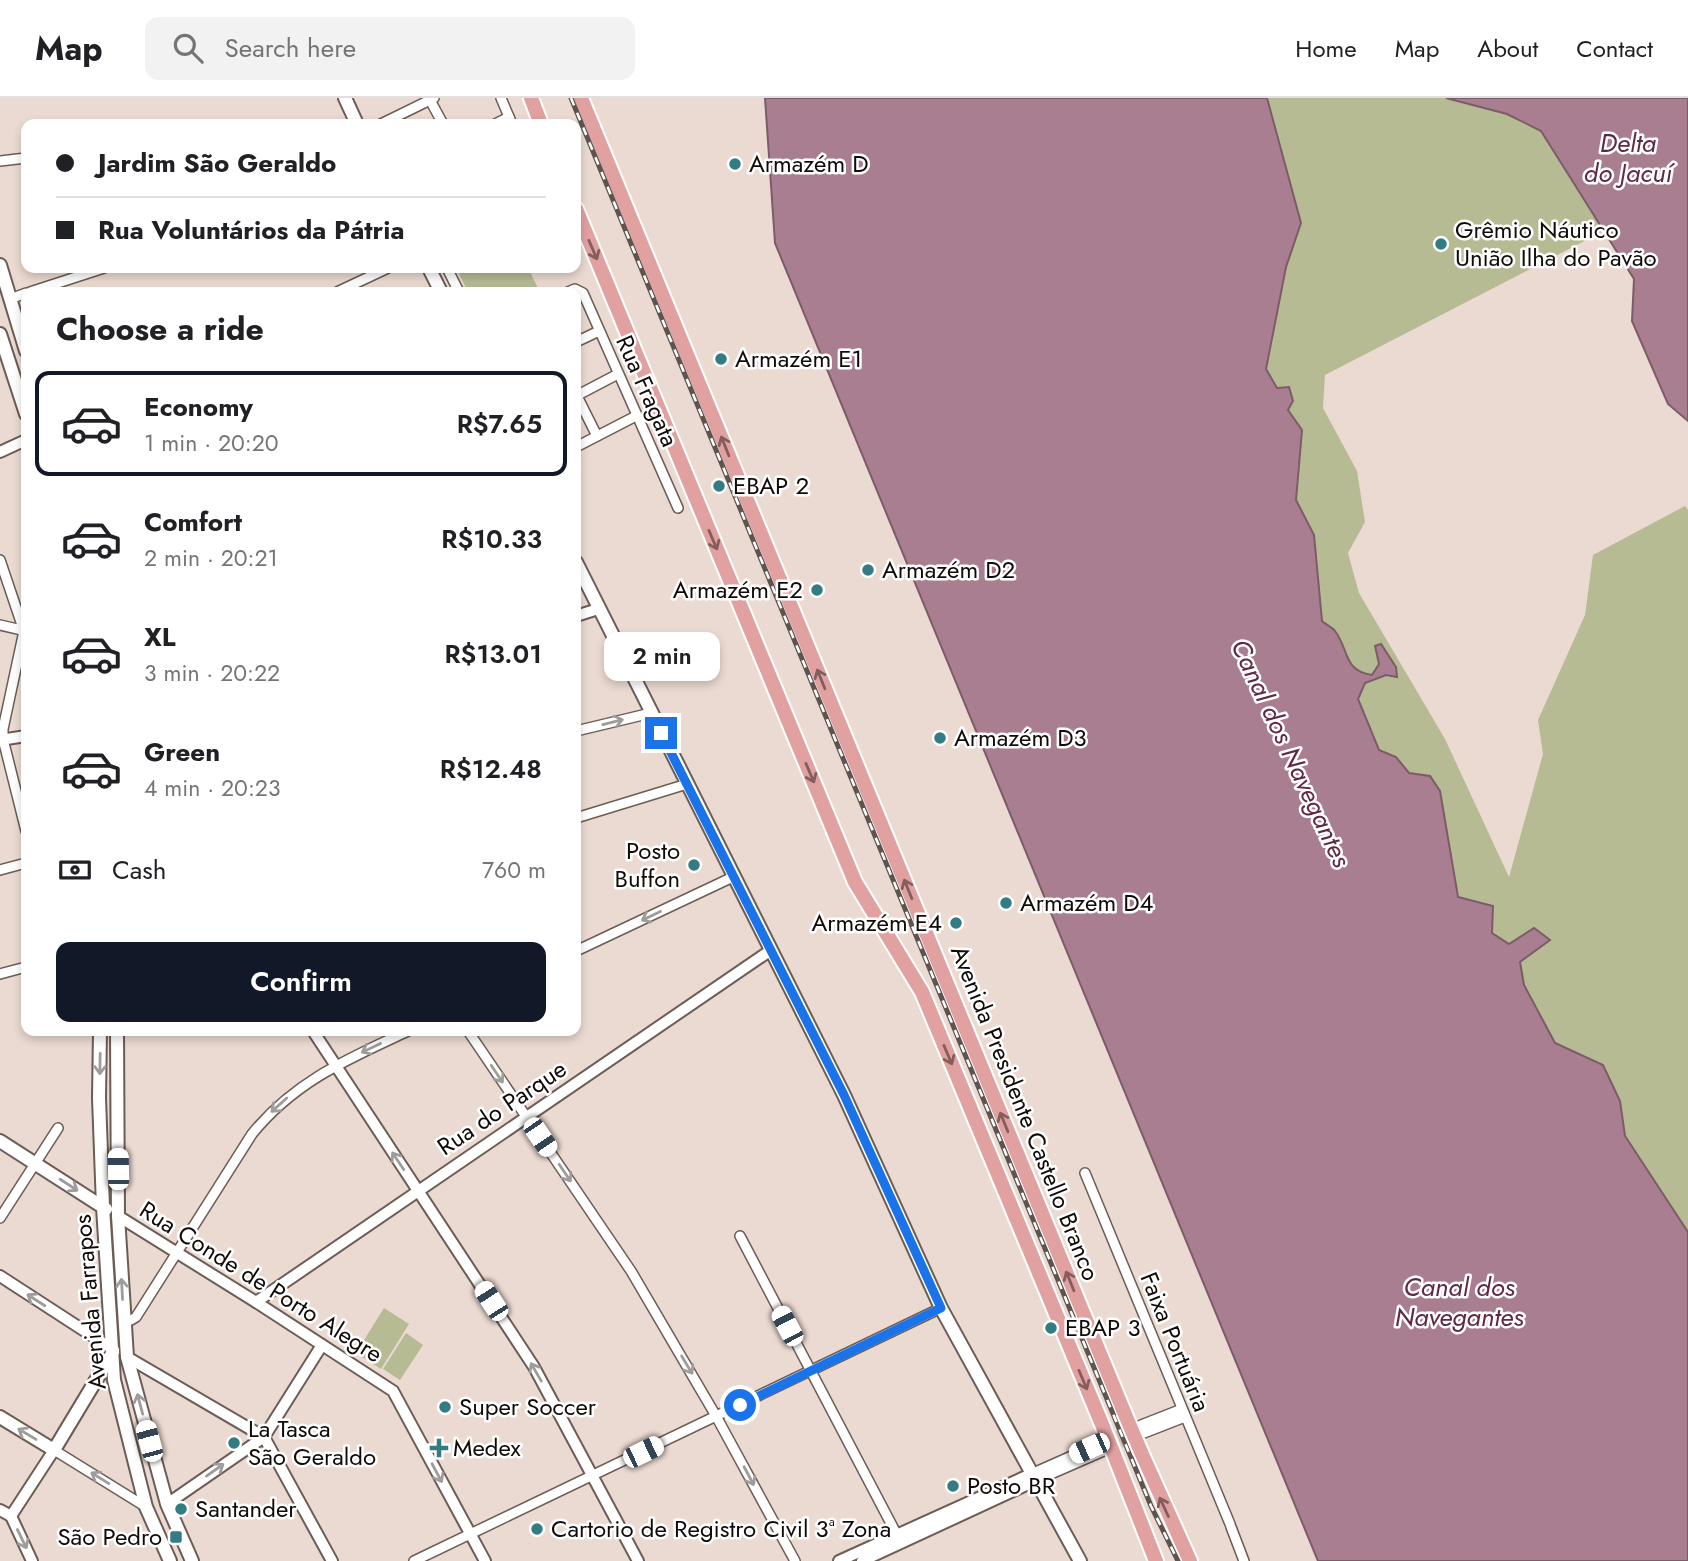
<!DOCTYPE html>
<meta charset="utf-8">
<style>
:root{--surface:#fff;--page:#f2f2f2;--text:#202124;--muted:#757577;--line:#e0e0e0;--accent:#111827}
body{margin:0;font-family:Jost,sans-serif;background:var(--page);color:var(--text);height:100vh;display:flex;flex-direction:column;font-size:26px;white-space:nowrap}
*{box-sizing:border-box;margin:0}
p{font-size:23px;color:var(--muted)}
.icon{flex:none;width:38px;height:38px;fill:none;stroke:currentColor;stroke-width:2;stroke-linecap:round;stroke-linejoin:round}
.map{position:relative;flex:1;overflow:hidden}
.details{position:absolute;left:21px;top:189px;width:560px;height:749px;display:flex;flex-direction:column;background:var(--surface);border-radius:14px;box-shadow:0 4px 10px #0003}
.details>*{flex:none}
.top-card{position:absolute;left:21px;top:21px;width:560px;height:154px;border-radius:14px;box-shadow:0 4px 10px #0003;display:grid;align-content:center;height:154px;padding:0 35px;background:var(--surface)}
.end{position:absolute;width:32px;height:32px;margin:-16px;border:9px solid #1a73e8;background:#fff;box-shadow:0 0 0 4px #fff}
.from{border-radius:50%}
.bubble{position:absolute;height:49px;border-radius:14px;background:var(--surface);box-shadow:0 4px 10px #0003;font-size:23px;font-weight:600;line-height:49px;text-align:center}
.car{position:absolute;width:21px;height:42px;margin:-21px -10px;border-radius:9px;box-shadow:0 0 5px 2px #0007;background:linear-gradient(#fff 24%,#345 0 40%,#fff 0 76%,#345 0 86%,#fff 0)}
.top-card b{display:flex;align-items:center;gap:24px;height:66px;font-size:26px}
.top-card b+b{border-top:2px solid var(--line)}
.top-card i{width:18px;height:18px;background:var(--text)}
ul{padding:0;list-style:none}
li{display:flex;align-items:center;gap:21px;height:105px;margin:0 14px 10px;padding:0 21px;border:4px solid transparent;border-radius:14px}
li div{flex:1}
li b{display:block;font-size:26px}
li em{font-style:normal;font-weight:600}
li.active{border-color:var(--accent)}
li>.icon{width:63px;height:63px;stroke-width:1.5}
h2{padding:0 35px;font-size:32px;line-height:84px}
.pay{display:flex;align-items:center;gap:18px;height:77px;padding:0 35px;font-size:26px}
.pay p{margin-inline-start:auto}
.cta{display:flex;gap:14px;margin-top:auto;padding:14px 35px}
.cta a{flex:1;height:80px;border-radius:14px;background:var(--accent);color:#fff;font-size:28px;font-weight:600;line-height:80px;text-align:center}
header{display:flex;align-items:center;gap:42px;box-sizing:border-box;height:98px;padding:0 35px;background:var(--surface);border-bottom:2px solid var(--line)}
header strong{font-size:33px}
nav{display:flex;gap:38px;margin-inline-start:auto;font-size:24px}
.search{width:490px;height:63px;background:var(--page);display:flex;align-items:center;gap:18px;box-sizing:border-box;padding:0 24px;border-radius:14px;color:var(--muted);font-size:26px}
.map>svg:first-child{display:block}
</style>
<header>
<strong>Map</strong>
<div class="search"><svg class="icon" aria-label="search" viewBox="0 0 24 24"><circle cx="10" cy="10" r="6"/><path d="M15 15l6 6"/></svg>Search here</div>
<nav><a>Home</a><a>Map</a><a>About</a><a>Contact</a></nav>
</header>
<div class="map">
<svg width="1688" height="1463" viewBox="0 0 1688 1463">
<rect width="100%" height="100%" fill="#ebdad1"/>
<g fill="#b6bb94">
<path d="M1267,0H1446L1507,16L1541,33L1604,133L1325,277L1323,310L1357,373L1365,424L1348,455L1359,495L1445,641L1509,779L1543,656L1538,622L1585,517L1593,457L1685,408L1688,412V1134L1625,1038L1620,1003L1603,967L1555,945L1524,887L1520,864L1549,843L1510,846L1492,836L1493,808L1458,799L1440,693L1430,678L1409,675L1396,659L1379,653L1358,602L1365,585L1387,577L1379,566L1372,577C1341,571 1349,552 1335,533C1332,529 1325,526 1322,523L1314,437L1296,402L1302,332L1288,312L1266,271L1286,169L1301,125Z"/>
<path d="M456,170H528L540,194H468Z"/>
<path d="M384,1210L409,1226L381,1271L356,1255Z"/>
<path d="M406,1235L423,1247L400,1282L383,1271Z"/>
</g>
<g fill="#a97e91" stroke="#7b5c68" stroke-width="2">
<path d="M765,0H1267L1301,125L1286,169L1266,271L1277,290L1289,289L1293,303L1288,312L1302,332L1296,402L1314,437L1322,523C1325,526 1332,529 1335,533C1349,551 1343,573 1372,577L1379,566L1375,548L1381,546L1396,569L1397,579L1386,577L1365,585L1358,601L1379,652L1396,659L1409,675L1430,678L1440,693L1458,799L1493,808L1492,835L1509,846L1534,830L1550,842L1520,864L1524,887L1555,945L1603,967L1620,1003L1625,1038L1688,1134V1463H1318L775,145Z"/>
<path d="M1446,0H1688V323L1668,306L1632,223L1634,181L1541,33L1507,16Z"/>
</g>
<g fill="none" stroke-linecap="round" stroke-linejoin="round">
<g stroke="#cabbb3" stroke-width="9" stroke-dasharray="9 4.5" stroke-linecap="butt">
<path d="M1105,1343L1134,1330"/>
<path d="M1108,1351L1137,1338"/>
</g>
<defs>
<g id="minor">
<path d="M501,0L512,26"/>
<path d="M430,2L443,26"/>
<path d="M381,26L434,0"/>
<path d="M495,26L509,19"/>
<path d="M0,63L26,60"/>
<path d="M447,170L459,194"/>
<path d="M30,194L104,170"/>
<path d="M337,194L388,170"/>
<path d="M568,194L575,191L583,195L678,410"/>
<path d="M10,201L26,195"/>
<path d="M576,244L599,233"/>
<path d="M576,296L597,338"/>
<path d="M576,298L618,276"/>
<path d="M576,349L636,318"/>
<path d="M0,462L24,533L3,631V641L26,733"/>
<path d="M0,527L26,533"/>
<path d="M576,633L651,615"/>
<path d="M576,720L687,686"/>
<path d="M0,772L26,765"/>
<path d="M576,853L735,778"/>
<path d="M0,876L26,869"/>
<path d="M468,933L631,1173L716,1318L795,1463"/>
<path d="M1085,1075L1230,1426"/>
<path d="M0,1120L58,1030"/>
<path d="M740,1138L897,1437"/>
<path d="M124,1222H131L136,1219L252,1036C295,983 348,961 408,933"/>
<path d="M1141,1327L1182,1311"/>
<path d="M1144,1335L1185,1319"/>
<path d="M54,1352L146,1409"/>
<path d="M1031,1376L1103,1344"/>
<path d="M1035,1383L1106,1352"/>
<path d="M1231,1429L1244,1463"/>
<path d="M414,1463L941,1210"/>
</g>
<g id="tertiary">
<path d="M0,354L26,342"/>
<path d="M576,518L598,511"/>
<path d="M0,642L26,638"/>
<path d="M313,933L534,1269L638,1463"/>
<path d="M118,1118L256,1204L393,1293L485,1463"/>
<path d="M0,1178L114,1252"/>
<path d="M256,1204L771,852"/>
<path d="M127,1259L264,1339L332,1463"/>
<path d="M167,1406L264,1339L322,1247"/>
<path d="M0,1412L11,1418L32,1463"/>
<path d="M11,1418L54,1352"/>
<path d="M839,1463L1031,1376"/>
<path d="M862,1463L1035,1383"/>
</g>
<g id="secondary">
<path d="M345,0L357,26"/>
<path d="M0,167L26,253"/>
<path d="M429,170L441,194"/>
<path d="M0,236L26,316"/>
<path d="M576,464L844,997L941,1210L1080,1463"/>
<path d="M100,933L99,1000L103,1109L114,1282L146,1409L170,1463"/>
<path d="M117,933L118,1118L127,1259L167,1406L192,1463"/>
<path d="M0,1043L106,1111"/>
<path d="M0,1319L54,1352L113,1254"/>
</g>
<g id="primary">
<path d="M531,0L541,26"/>
<path d="M581,0L1124,1314"/>
<path d="M576,111L855,784L922,894L1101,1324"/>
<path d="M1141,1354L1190,1463"/>
<path d="M1117,1364L1156,1463"/>
</g>
</defs>
<use href="#minor" stroke="#6b5d55" stroke-width="12"/>
<use href="#tertiary" stroke="#6b5d55" stroke-width="14"/>
<use href="#secondary" stroke="#6b5d55" stroke-width="16"/>
<use href="#primary" stroke="#fff" stroke-width="18"/>
<use href="#minor" stroke="#fff" stroke-width="9"/>
<use href="#tertiary" stroke="#fff" stroke-width="10"/>
<use href="#secondary" stroke="#fff" stroke-width="12"/>
<use href="#primary" stroke="#e2a1a1" stroke-width="14"/>
<defs>
<path id="rail" d="M571,0L1151,1408L1178,1463"/>
</defs>
<use href="#rail" stroke="#5d544f" stroke-width="5"/>
<use href="#rail" stroke="#fff" stroke-width="2.5" stroke-dasharray="8" stroke-linecap="butt"/>
<defs>
<g id="primary-bridge">
<path d="M1124,1314L1141,1354"/>
<path d="M1101,1324L1117,1364"/>
</g>
</defs>
<use href="#primary-bridge" stroke="#fff" stroke-width="18" stroke-linecap="butt"/>
<use href="#primary-bridge" stroke="#e2a1a1" stroke-width="14"/>
</g>
<defs><path id="oneway-shaft" d="M-6 0H5M1.5-3L5.5 0L1.5 3" fill="none" stroke-width="1.6" stroke-linecap="round" stroke-linejoin="round" transform="scale(1.75)"/></defs>
<g stroke="#845e5c">
<use href="#oneway-shaft" transform="translate(593 152) rotate(67)"/>
<use href="#oneway-shaft" transform="translate(725 348) rotate(-112)"/>
<use href="#oneway-shaft" transform="translate(713 442) rotate(67)"/>
<use href="#oneway-shaft" transform="translate(821 581) rotate(-112)"/>
<use href="#oneway-shaft" transform="translate(810 675) rotate(67)"/>
<use href="#oneway-shaft" transform="translate(908 791) rotate(-112)"/>
<use href="#oneway-shaft" transform="translate(948 957) rotate(67)"/>
<use href="#oneway-shaft" transform="translate(1004 1024) rotate(-112)"/>
<use href="#oneway-shaft" transform="translate(1070 1183) rotate(-112)"/>
<use href="#oneway-shaft" transform="translate(1083 1282) rotate(67)"/>
<use href="#oneway-shaft" transform="translate(1164 1409) rotate(-115)"/>
</g>
<g stroke="#9f9d9c">
<use href="#oneway-shaft" transform="translate(613 624) rotate(-14)"/>
<use href="#oneway-shaft" transform="translate(651 818) rotate(154)"/>
<use href="#oneway-shaft" transform="translate(371 950) rotate(155)"/>
<use href="#oneway-shaft" transform="translate(100 966) rotate(91)"/>
<use href="#oneway-shaft" transform="translate(497 976) rotate(56)"/>
<use href="#oneway-shaft" transform="translate(279 1007) rotate(138)"/>
<use href="#oneway-shaft" transform="translate(398 1063) rotate(-124)"/>
<use href="#oneway-shaft" transform="translate(565 1075) rotate(56)"/>
<use href="#oneway-shaft" transform="translate(69 1087) rotate(33)"/>
<use href="#oneway-shaft" transform="translate(122 1191) rotate(-93)"/>
<use href="#oneway-shaft" transform="translate(36 1202) rotate(-147)"/>
<use href="#oneway-shaft" transform="translate(687 1267) rotate(59)"/>
<use href="#oneway-shaft" transform="translate(536 1274) rotate(-120)"/>
<use href="#oneway-shaft" transform="translate(140 1306) rotate(-105)"/>
<use href="#oneway-shaft" transform="translate(27 1336) rotate(-149)"/>
<use href="#oneway-shaft" transform="translate(215 1372) rotate(-35)"/>
<use href="#oneway-shaft" transform="translate(437 1375) rotate(62)"/>
<use href="#oneway-shaft" transform="translate(749 1378) rotate(62)"/>
<use href="#oneway-shaft" transform="translate(100 1380) rotate(-148)"/>
<use href="#oneway-shaft" transform="translate(22 1441) rotate(64)"/>
</g>
<g fill="none" stroke-linecap="round" stroke-linejoin="round">
<path stroke="#1a73e8" stroke-width="9" d="M661,635L844,997L941,1210L740,1307"/>
</g>
<g fill="#347c83" stroke="#fff" stroke-width="2.5">
<circle cx="735" cy="66" r="7"/>
<circle cx="1441" cy="146" r="7"/>
<circle cx="721" cy="261" r="7"/>
<circle cx="719" cy="388" r="7"/>
<circle cx="868" cy="472" r="7"/>
<circle cx="817" cy="492" r="7"/>
<circle cx="940" cy="640" r="7"/>
<circle cx="694" cy="767" r="7"/>
<circle cx="1006" cy="805" r="7"/>
<circle cx="956" cy="825" r="7"/>
<circle cx="1051" cy="1230" r="7"/>
<circle cx="445" cy="1309" r="7"/>
<circle cx="234" cy="1345" r="7"/>
<path d="M435.5 1339.5h7v7h7v7h-7v7h-7v-7h-7v-7h7z"/>
<circle cx="953" cy="1388" r="7"/>
<circle cx="181" cy="1411" r="7"/>
<circle cx="537" cy="1431" r="7"/>
<rect x="169" y="1432" width="14" height="14" rx="3.5"/>
</g>
<g text-anchor="middle" stroke-width="5" stroke-linejoin="round" paint-order="stroke">
<g font-size="24" fill="#100b08" stroke="#fff" text-anchor="start">
<text x="749" y="74">Armazém D</text>
<text x="1455" y="140">Grêmio Náutico<tspan x="1455" dy="28">União Ilha do Pavão</tspan></text>
<text x="735" y="269">Armazém E1</text>
<text x="733" y="396">EBAP 2</text>
<text x="882" y="480">Armazém D2</text>
<text x="803" y="500" text-anchor="end">Armazém E2</text>
<text x="954" y="648">Armazém D3</text>
<text x="680" y="761" text-anchor="end">Posto<tspan x="680" dy="28">Buffon</tspan></text>
<text x="1020" y="813">Armazém D4</text>
<text x="942" y="833" text-anchor="end">Armazém E4</text>
<text x="1065" y="1238">EBAP 3</text>
<text x="459" y="1317">Super Soccer</text>
<text x="248" y="1339">La Tasca<tspan x="248" dy="28">São Geraldo</tspan></text>
<text x="453" y="1358">Medex</text>
<text x="967" y="1396">Posto BR</text>
<text x="195" y="1419">Santander</text>
<text x="551" y="1439">Cartorio de Registro Civil 3ª Zona</text>
<text x="162" y="1447" text-anchor="end">São Pedro</text>
</g>
<g font-size="24" fill="#100b08" stroke="#fff">
<text transform="translate(647 293) rotate(66)" y="8">Rua Fragata</text>
<text transform="translate(502 1010) rotate(-34)" y="8">Rua do Parque</text>
<text transform="translate(1025 1015) rotate(68)" y="8">Avenida Presidente Castello Branco</text>
<text transform="translate(261 1184) rotate(32)" y="8">Rua Conde de Porto Alegre</text>
<text transform="translate(90 1204) rotate(-95)" y="8">Avenida Farrapos</text>
<text transform="translate(1175 1244) rotate(68)" y="8">Faixa Portuária</text>
</g>
<g font-size="26" font-style="italic" fill="#612844" stroke="#fff">
<text x="1628" y="54">Delta<tspan x="1628" dy="30">do Jacuí</tspan></text>
<text transform="translate(1291 655) rotate(65)" y="9">Canal dos Navegantes</text>
<text x="1459" y="1198">Canal dos<tspan x="1459" dy="30">Navegantes</tspan></text>
</g>
</g>
</svg>
<i class="end from" style="left:740px;top:1307px"></i>
<i class="end" style="left:661px;top:635px"></i>
<div class="bubble" style="left:604px;top:534px;width:116px">2 min</div>
<i class="car" style="left:540px;top:1039px;rotate:146deg"></i>
<i class="car" style="left:118px;top:1071px;rotate:359deg"></i>
<i class="car" style="left:491px;top:1203px;rotate:327deg"></i>
<i class="car" style="left:787px;top:1228px;rotate:332deg"></i>
<i class="car" style="left:149px;top:1343px;rotate:345deg"></i>
<i class="car" style="left:1089px;top:1350px;rotate:246deg"></i>
<i class="car" style="left:643px;top:1354px;rotate:64deg"></i>
<div class="top-card">
<b><i class="from"></i>Jardim São Geraldo</b>
<b><i></i>Rua Voluntários da Pátria</b>
</div>
<section class="details">
<h2>Choose a ride</h2>
<ul>
<li class="active"><svg class="icon" aria-label="car" viewBox="0 0 24 24"><path d="M5 17H2v-5l4-1 3-4h7l3 4 3 1v5h-3M9 17h6M6 11h13"/><circle cx="7" cy="17" r="2"/><circle cx="17" cy="17" r="2"/></svg><div><b>Economy</b><p>1 min · 20:20</p></div><em>R$7.65</em></li>
<li><svg class="icon" aria-label="car" viewBox="0 0 24 24"><path d="M5 17H2v-5l4-1 3-4h7l3 4 3 1v5h-3M9 17h6M6 11h13"/><circle cx="7" cy="17" r="2"/><circle cx="17" cy="17" r="2"/></svg><div><b>Comfort</b><p>2 min · 20:21</p></div><em>R$10.33</em></li>
<li><svg class="icon" aria-label="car" viewBox="0 0 24 24"><path d="M5 17H2v-5l4-1 3-4h7l3 4 3 1v5h-3M9 17h6M6 11h13"/><circle cx="7" cy="17" r="2"/><circle cx="17" cy="17" r="2"/></svg><div><b>XL</b><p>3 min · 20:22</p></div><em>R$13.01</em></li>
<li><svg class="icon" aria-label="car" viewBox="0 0 24 24"><path d="M5 17H2v-5l4-1 3-4h7l3 4 3 1v5h-3M9 17h6M6 11h13"/><circle cx="7" cy="17" r="2"/><circle cx="17" cy="17" r="2"/></svg><div><b>Green</b><p>4 min · 20:23</p></div><em>R$12.48</em></li>
</ul>
<div class="pay"><svg class="icon" aria-label="cash" viewBox="0 0 24 24"><path d="M3 7h18v10H3z"/><circle cx="12" cy="12" r="2"/></svg>Cash<p>760 m</p></div>
<div class="cta"><a>Confirm</a></div>
</section>
</div>
